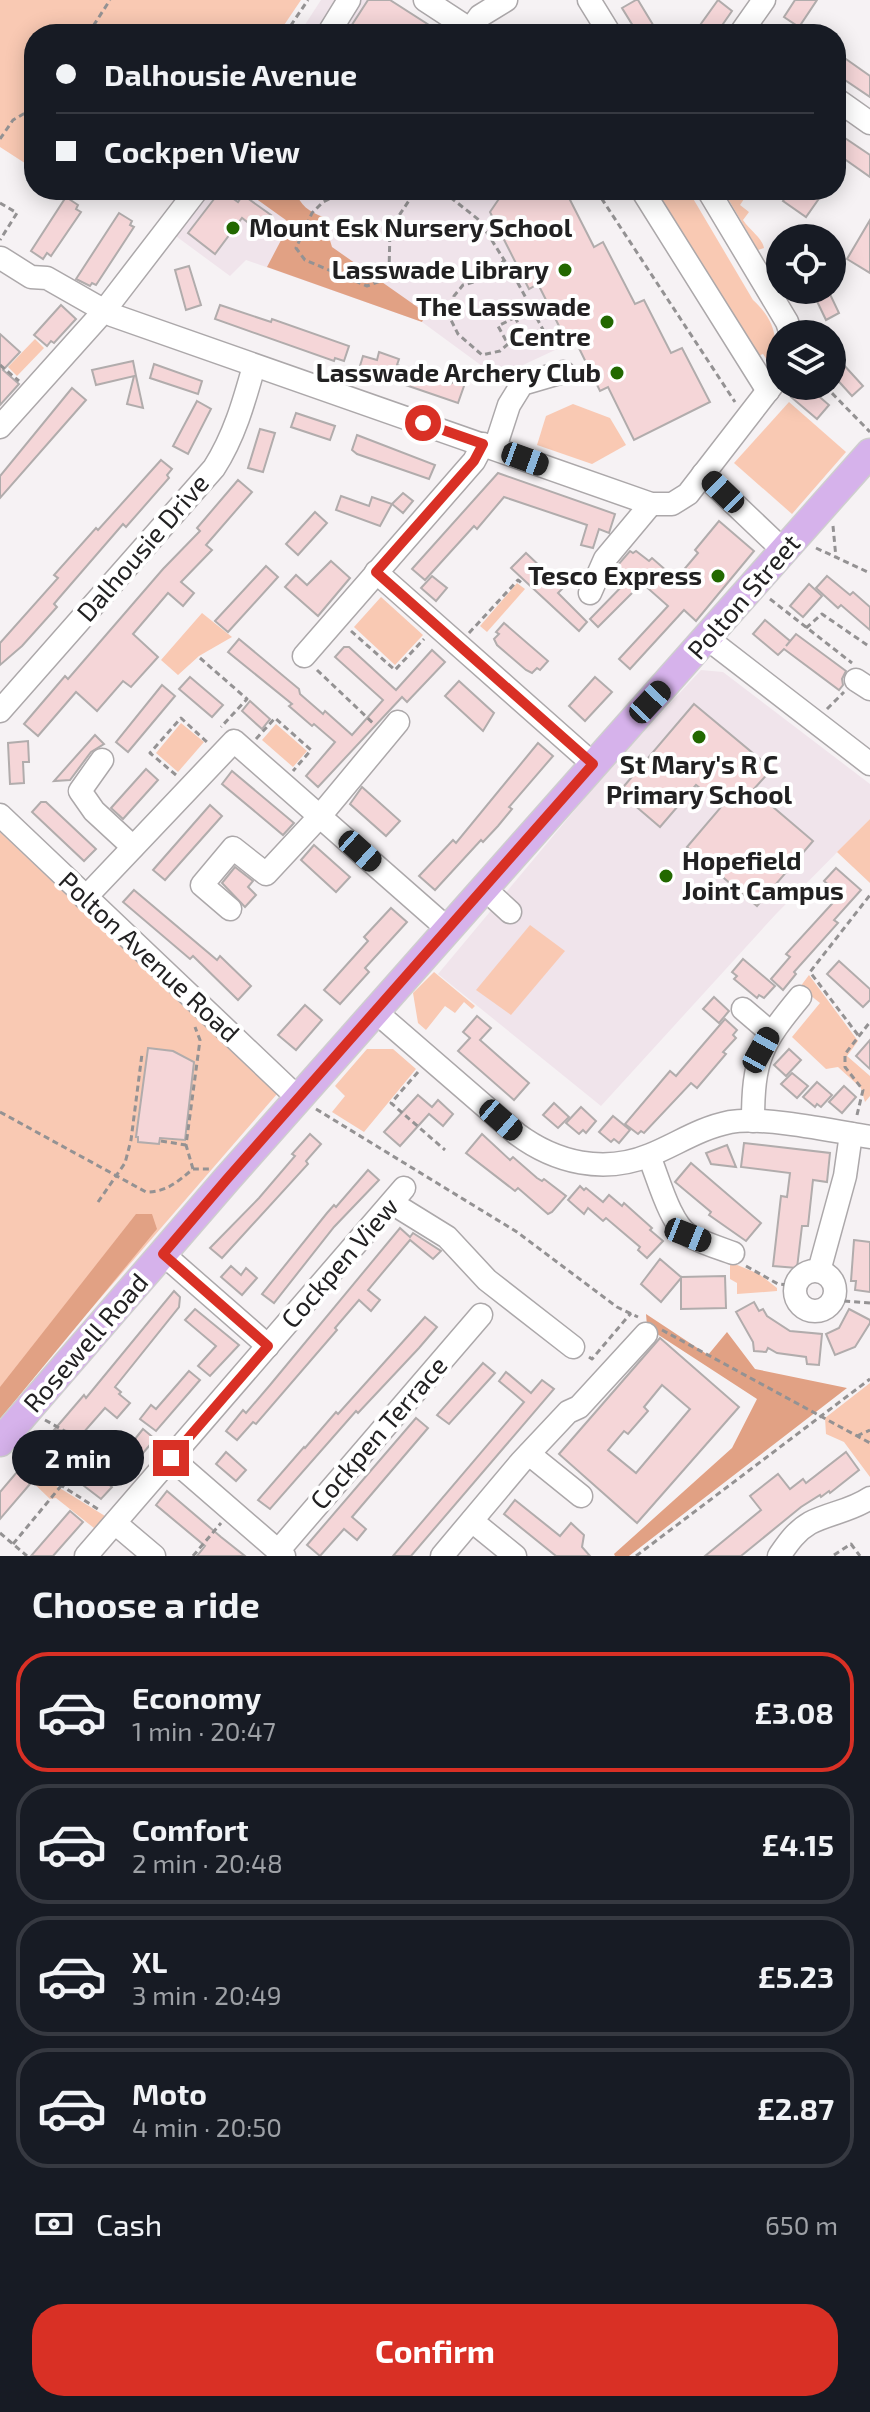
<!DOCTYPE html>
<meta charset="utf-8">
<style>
:root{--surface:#171b24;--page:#20242c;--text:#f1f3f6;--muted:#9ea1a6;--line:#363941;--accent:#d93025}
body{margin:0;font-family:"Exo 2",sans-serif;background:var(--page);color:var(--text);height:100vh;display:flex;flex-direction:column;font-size:30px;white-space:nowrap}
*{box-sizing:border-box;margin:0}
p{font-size:26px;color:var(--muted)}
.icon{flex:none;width:44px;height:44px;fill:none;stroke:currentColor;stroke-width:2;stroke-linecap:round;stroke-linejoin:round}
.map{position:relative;height:1556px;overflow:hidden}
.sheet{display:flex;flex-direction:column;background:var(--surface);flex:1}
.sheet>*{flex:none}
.hud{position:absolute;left:24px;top:24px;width:822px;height:176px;border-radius:32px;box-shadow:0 4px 20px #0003;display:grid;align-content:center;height:176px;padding:0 32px;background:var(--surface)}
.controls{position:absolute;left:766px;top:224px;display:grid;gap:16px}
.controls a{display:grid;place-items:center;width:80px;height:80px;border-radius:50%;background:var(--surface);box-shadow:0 4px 20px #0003;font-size:40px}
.end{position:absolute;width:36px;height:36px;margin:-18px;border:10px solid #d93025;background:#fff;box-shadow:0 0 0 4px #fff}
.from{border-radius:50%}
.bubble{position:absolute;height:56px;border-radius:28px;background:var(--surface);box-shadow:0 4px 20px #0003;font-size:26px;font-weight:700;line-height:56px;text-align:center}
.car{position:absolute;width:24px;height:48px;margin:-24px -12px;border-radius:10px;box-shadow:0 0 6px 2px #0007;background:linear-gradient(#222 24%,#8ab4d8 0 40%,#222 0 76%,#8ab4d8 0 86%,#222 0)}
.hud b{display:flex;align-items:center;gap:28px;height:76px;font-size:30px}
.hud b+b{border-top:2px solid var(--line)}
.hud i{width:20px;height:20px;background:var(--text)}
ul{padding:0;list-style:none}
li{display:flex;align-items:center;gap:24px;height:120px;margin:0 16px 12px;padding:0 16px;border:4px solid var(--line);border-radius:32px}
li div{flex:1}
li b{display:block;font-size:30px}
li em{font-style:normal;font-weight:700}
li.selected{border-color:var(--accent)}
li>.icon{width:72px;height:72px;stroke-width:1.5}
h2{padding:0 32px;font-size:36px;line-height:96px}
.pay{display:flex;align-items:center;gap:20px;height:88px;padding:0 32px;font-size:30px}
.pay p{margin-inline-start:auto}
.primary-button{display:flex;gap:16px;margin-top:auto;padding:16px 32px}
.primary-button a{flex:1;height:92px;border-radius:32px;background:var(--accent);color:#fff;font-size:32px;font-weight:700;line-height:92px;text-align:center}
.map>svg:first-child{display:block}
</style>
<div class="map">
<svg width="870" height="1556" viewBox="0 0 870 1556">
<rect width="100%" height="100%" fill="#f6f2f4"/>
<g fill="#f0e4eb">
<path d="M321,0H390L443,34H299Z"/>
<path d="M208,190H505L490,212L529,288L538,284L568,344L497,377L422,322L246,260L230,276L173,234Z"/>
<path d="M701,670L723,672L870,784V819L776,914L601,1106L438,974L609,769Z"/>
</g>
<g fill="#f9c9b3">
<path d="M0,0H301L278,34H34V169L0,147Z"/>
<path d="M653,190H688L753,300C771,316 783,340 769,363L763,354L758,356Z"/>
<path d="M723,190H750L740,205L749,212L743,220C749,230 762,237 764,248L758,250Z"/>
<path d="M35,339L44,348L17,376L8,367Z"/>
<path d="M789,402L846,452L792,514L734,463Z"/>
<path d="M573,404L610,418L626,445L592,464L537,445L546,416Z"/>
<path d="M517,583L525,589L487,632L480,626Z"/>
<path d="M381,597L423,635L395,665L354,627Z"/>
<path d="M202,613L232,637L199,656L178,675L161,660Z"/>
<path d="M181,723L204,742L178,772L156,753Z"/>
<path d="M276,724L307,751L293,767L262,740Z"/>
<path d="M870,819V883L837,852Z"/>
<path d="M0,832L277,1094L0,1414Z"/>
<path d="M530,925L565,951L511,1015L476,990Z"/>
<path d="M434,972L475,1006L472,1009L464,1002L455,1013L445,1006L426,1030L418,1023L413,993Z"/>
<path d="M809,975L858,1041L847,1056L870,1076V1096L865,1102L861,1088L838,1067L826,1069L792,1037L820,1003L800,987Z"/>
<path d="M367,1049H393L416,1069L364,1132L332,1112L345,1096L335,1086Z"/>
<path d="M730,1262L759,1274L777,1288V1291L737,1294V1283L730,1279Z"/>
<path d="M870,1383V1477L844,1442L826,1434L825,1418Z"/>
<path d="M24,1466L105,1516L94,1528L56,1498L50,1499L20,1470Z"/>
</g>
<g fill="#e1a184">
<path d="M244,190L296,191C299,205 310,212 323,217L332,247L426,313L422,322L267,267L290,223Z"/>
<path d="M136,1214H152L157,1229L0,1419V1387Z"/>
<path d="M646,1314L708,1355L727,1332L755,1369L847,1388L629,1556H615L614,1554L732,1448L757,1399L654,1332L647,1326Z"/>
</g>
<g fill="#f5d6d8" stroke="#b1acac" stroke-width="2" fill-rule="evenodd">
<path d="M368,0H390L443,34H346Z"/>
<path d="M636,0H638L655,28L644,34H638L622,8Z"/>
<path d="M718,0L732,11L716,34H707L698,28Z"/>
<path d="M795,0H817L799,27L784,17Z"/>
<path d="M836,52L870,76V97L836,74Z"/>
<path d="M836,132L870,155V177L836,153Z"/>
<path d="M221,190L238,202L243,195L271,215L259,231L242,218L215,254L188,233Z"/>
<path d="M505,190H565L594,247L603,242L635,304L644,300L671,353L682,348L710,402L634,440L608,387L600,391L575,340L568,344L538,284L529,289L490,212Z"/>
<path d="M775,190H825L806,217L783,201L786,197Z"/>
<path d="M66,197L78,205L76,209L81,212L51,256L47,253L43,259L31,251Z"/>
<path d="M119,213L132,221L130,225L134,227L96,285L92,283L90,286L76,279Z"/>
<path d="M870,220V273L847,259Z"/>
<path d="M189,266L201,305L186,310L175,270Z"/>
<path d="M825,290H828L839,313L826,320L814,295Z"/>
<path d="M61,305L76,319L54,343L51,341L47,346L34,335Z"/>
<path d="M220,305L271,322L272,319L349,346L344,361L335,358L334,361L215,319Z"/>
<path d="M0,334L20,352L3,370L19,384L0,405Z"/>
<path d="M379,352L399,359L397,365L450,384L461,378L464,386L458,403L359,369L363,356L377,360Z"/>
<path d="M832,352L863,386L852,396L832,374Z"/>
<path d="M133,361L136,376L143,408L127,404L134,376L96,385L92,370Z"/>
<path d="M154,364L202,381L198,394L150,378Z"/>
<path d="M801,386H807L829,405L817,419L791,397Z"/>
<path d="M72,388L86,400L0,498V476Z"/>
<path d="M197,401L211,409L188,454L173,446Z"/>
<path d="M296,413L335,426L330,440L291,427Z"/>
<path d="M260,429L275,433L263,472L248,468Z"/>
<path d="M357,435L435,465L429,479L357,454L352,450Z"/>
<path d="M161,460L172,469L167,475L169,478L126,527L123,524L59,598L54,604L57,607L22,646L0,665V643L58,578L54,575L96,528L98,530Z"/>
<path d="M498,473L615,514L609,533L599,529L593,548L581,545L587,525L504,497L477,529L474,526L425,580L412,569Z"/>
<path d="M238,480L252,492L206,545L212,550L181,582L194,593L183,606L168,593L133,634L158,657L131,687L123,681L97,711L76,692L38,736L24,724L65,676L68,679L163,569L200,531L197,528Z"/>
<path d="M403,493L413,501L403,513L392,504Z"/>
<path d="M341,496L369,506L372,497L392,504L380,526L336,510Z"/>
<path d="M315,512L327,523L298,555L286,544Z"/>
<path d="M719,521L754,551L696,621L684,610L630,669L619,659L668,606L642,583L598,627L590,619L629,579L617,566L630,551L633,553L636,551L649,561L652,558L676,579L698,553L695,550Z"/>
<path d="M526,553L563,588L558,593L587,622L579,631L511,568Z"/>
<path d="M331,561L350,578L318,616L285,587L296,575L307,585Z"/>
<path d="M266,566L278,577L228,632L215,621Z"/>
<path d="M432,576L447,588L436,601L421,588Z"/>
<path d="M827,576L850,595L853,592L870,607V630L841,605L838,608L816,588Z"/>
<path d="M809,584L822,596L803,617L790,606Z"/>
<path d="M765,620L790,641L786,646L796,634L846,671L842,679L843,685L839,690L784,649L778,655L753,634Z"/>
<path d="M504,623L548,661L540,670L537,668L532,673L526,670L497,645L494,639L499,634L496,632Z"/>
<path d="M239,639L299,689L300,694L323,714L325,711L352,735L383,700L335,657L344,647H349L396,690L432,650L445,662L407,702L402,697L318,787L306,776L335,742L314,724L312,726L289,706L292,704L228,652Z"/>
<path d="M190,677L223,705L212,717L179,689Z"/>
<path d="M595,677L612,692L585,721L569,706Z"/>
<path d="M459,681L494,713L483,731L445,696Z"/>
<path d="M162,685L175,696L128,752L116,742Z"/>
<path d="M250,701L270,719L262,729L242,711Z"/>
<path d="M694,704L772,769L753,790L813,841L757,906L687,847L722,806L696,785L660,827L619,792Z"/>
<path d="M95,735L104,744L91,752L70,780L54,781Z"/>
<path d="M28,741L29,762H23L24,783L10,784L8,743Z"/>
<path d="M538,743L553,756L509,807L512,809L498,826L483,842L481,840L435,890L419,876L453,840L456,843Z"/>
<path d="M146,769L158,780L123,819L111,808Z"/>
<path d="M232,771L294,823L283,835L222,784Z"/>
<path d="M362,787L400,821L386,836L350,804Z"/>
<path d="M41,802H46L96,849L84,861L32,812Z"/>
<path d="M210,805L222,816L165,880L153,870Z"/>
<path d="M314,845L350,877L336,892L301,860Z"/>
<path d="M235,867L253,881L248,887L256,895L245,907L222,883Z"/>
<path d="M836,868L861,890L834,920L838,923L794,972L796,974L783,990L771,979L790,957L786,954L840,895L824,881Z"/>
<path d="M134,890L217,960L220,956L251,986L238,1000L193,956L190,959L123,902Z"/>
<path d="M391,908L407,922L365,968L369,972L340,1004L324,990L368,941L364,937Z"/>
<path d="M743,959L775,986L764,998L759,995L757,998L734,979L737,976L732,972Z"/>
<path d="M839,961L870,989V1000L863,1007L827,974Z"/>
<path d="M714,997L729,1011L719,1023L703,1009Z"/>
<path d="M305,1005L322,1020L296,1050L278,1035Z"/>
<path d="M477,1016L491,1028L480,1040L529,1083L514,1100L458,1051L470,1038L463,1032Z"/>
<path d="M725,1019L737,1030L733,1035L736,1038L723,1052L726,1054L697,1088L691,1083L644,1133L641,1131L638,1134L625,1124L670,1071L676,1076Z"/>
<path d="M870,1040V1069L856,1056Z"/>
<path d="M148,1048L173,1051L194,1062L185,1140L160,1138L159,1144L138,1142V1137H136Z"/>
<path d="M789,1049L801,1060L786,1076L774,1065Z"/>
<path d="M792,1073L808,1086L797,1098L781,1084Z"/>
<path d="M817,1082L832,1095L821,1107L817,1104L815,1107L803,1097Z"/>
<path d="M844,1086L856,1097L842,1113L829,1102Z"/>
<path d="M418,1095L432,1107L438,1100L453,1114L443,1126L429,1114L400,1146L384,1132Z"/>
<path d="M554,1103L569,1117L558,1128L543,1115Z"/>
<path d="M581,1107L596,1121L586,1133L583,1130L579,1134L566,1123Z"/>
<path d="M613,1116L630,1130L619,1143L614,1139L611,1142L599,1132Z"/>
<path d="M310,1134L321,1144L306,1161L308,1164L222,1258L210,1248L259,1198L295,1156L292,1154Z"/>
<path d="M482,1134L510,1160L513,1157L537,1178L542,1181L544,1179L566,1196L552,1212L548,1214L518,1188L515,1191L466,1153Z"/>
<path d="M744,1143L830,1153L827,1182L813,1180L808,1226H802L797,1268L773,1266L781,1196L787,1197L790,1173L741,1167Z"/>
<path d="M727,1145L736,1167L711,1164L706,1153Z"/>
<path d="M691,1163L761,1223L746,1241L709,1215L711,1212L675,1182Z"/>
<path d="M368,1170L379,1180L334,1227L274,1303L262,1294L327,1213L334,1205L336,1207Z"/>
<path d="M580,1186L584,1190L586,1188L603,1202L609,1195L622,1206L624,1203L652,1228L650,1230L663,1241L647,1258L638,1250L640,1247L606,1218L603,1221L588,1208L584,1214L568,1200Z"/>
<path d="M400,1228L410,1237L413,1233L441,1251L433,1259L410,1240L368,1290L380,1300L371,1311L359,1300L335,1328L337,1330L256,1424L253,1422L237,1440L226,1431L243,1410L246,1413L270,1385Z"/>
<path d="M854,1240L870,1242V1292L855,1290L856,1281H851Z"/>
<path d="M660,1259L681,1277L725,1276L726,1308L681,1309V1278L661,1302L641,1284Z"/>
<path d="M231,1266L241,1275L246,1268L257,1278L242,1295L221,1277Z"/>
<path d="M174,1291L180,1297L179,1307L115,1387L121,1392L119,1394L130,1403L117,1418L105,1408L84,1432L54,1430L84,1395L86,1398Z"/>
<path d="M754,1302L759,1311L763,1309L767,1316L790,1331L822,1334L819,1365L807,1364L806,1357L777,1353L768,1348L766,1352L754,1351L753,1342L736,1312Z"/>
<path d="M195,1309L239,1345L210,1376L198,1366L216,1346L185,1320Z"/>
<path d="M849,1309L870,1320V1323L855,1347L835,1355L826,1334L839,1328Z"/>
<path d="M425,1317L437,1327L419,1348L358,1413L356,1411L270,1509L258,1500L304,1447L305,1448L336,1412L338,1414Z"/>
<path d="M660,1338L739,1407L637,1523L559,1454ZM662,1385L690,1409L636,1473L608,1450L624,1431L628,1434L648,1411L644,1407Z"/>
<path d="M483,1363L495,1373L449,1424L437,1415Z"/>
<path d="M189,1371L200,1380L156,1431L140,1419L151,1405L156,1409Z"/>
<path d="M506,1372L531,1393L542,1380L554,1389L411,1556H393L524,1402L499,1381Z"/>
<path d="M416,1418L428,1428L352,1517L366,1529L357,1540L344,1529L320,1556L307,1545Z"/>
<path d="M143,1429L155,1439L138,1459L126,1450Z"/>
<path d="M47,1436L112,1487L101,1499L36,1449Z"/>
<path d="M226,1452L246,1470L236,1481L216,1464Z"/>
<path d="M846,1452L859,1470L830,1493L829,1491L821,1497L820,1495L801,1507L741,1556H705L761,1510L750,1496L778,1474L790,1489L803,1479L806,1483Z"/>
<path d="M17,1472L30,1484L0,1519V1492Z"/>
<path d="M167,1491L221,1537L245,1556H197L205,1546L156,1505Z"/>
<path d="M515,1500L560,1536L571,1523L584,1535L582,1547L590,1556H556L504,1514Z"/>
<path d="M70,1511L83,1522L53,1556H31Z"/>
</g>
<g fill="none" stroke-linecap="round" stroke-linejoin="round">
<defs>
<g id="minor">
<path d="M425,0L477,34"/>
<path d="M589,0L610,34"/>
<path d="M470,30L480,16L506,0"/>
<path d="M328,34L349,0"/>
<path d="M740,34L764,0"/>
<path d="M836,99L870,123"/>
<path d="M642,190L768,391"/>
<path d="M708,190L787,322L791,334"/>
<path d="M1,258L31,277L47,278L112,315L651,504H672L688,494L780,375"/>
<path d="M0,427L104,311L197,190"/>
<path d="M495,448L509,405L522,384L563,372"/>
<path d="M703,474L784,551"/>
<path d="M376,572L593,764"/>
<path d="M590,593L605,559L651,504"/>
<path d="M708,639L870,764"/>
<path d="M304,656L474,461L483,444"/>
<path d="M856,680L870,689"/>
<path d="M0,711L214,468C234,437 244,402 254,366"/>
<path d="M102,760L80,791L94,811L133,847"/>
<path d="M0,815L298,1098"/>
<path d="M485,889L510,912"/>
<path d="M85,898L234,741L449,930"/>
<path d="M230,909L202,885L233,848L266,874L320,816L398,722"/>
<path d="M743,1009L771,1033"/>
<path d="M376,1012L517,1134C556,1163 604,1174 650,1155C677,1144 700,1128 730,1122C763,1116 834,1131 870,1137"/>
<path d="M753,1121C753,1059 761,1044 800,997"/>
<path d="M649,1156C658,1177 670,1225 690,1236C703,1243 719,1248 733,1253"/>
<path d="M392,1203L447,1237L487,1280L573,1347"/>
<path d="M163,1254L268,1346"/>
<path d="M819,1271L845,1176L851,1134"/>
<circle cx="815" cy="1291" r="20"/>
<path d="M529,1454L581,1496"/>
<path d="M171,1458L284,1556"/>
<path d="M472,1521L515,1556"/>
<path d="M115,1523L154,1556"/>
<path d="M278,1551L481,1315"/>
<path d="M86,1556L404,1188"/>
<path d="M442,1556L521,1462L568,1412L579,1407L646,1334"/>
<path d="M779,1556C788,1543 796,1531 810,1523C829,1513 851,1511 870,1498"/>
</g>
<path id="major" d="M0,1442L227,1179L870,453"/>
</defs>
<use href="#minor" stroke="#aca8aa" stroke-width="25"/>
<use href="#major" stroke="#cecece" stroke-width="31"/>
<g stroke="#949293" stroke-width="3" stroke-dasharray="6 4" stroke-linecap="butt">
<path d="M88,34L110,0"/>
<path d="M285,34L308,0"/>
<path d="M0,139L13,120L34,108"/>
<path d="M347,190L323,202L312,213L296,248L305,260L367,286L381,281L389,272L390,229L416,190"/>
<path d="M446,190L445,193L479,220L513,274L554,350"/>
<path d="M596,190L735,402"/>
<path d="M0,203L17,213L0,240"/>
<path d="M504,260L492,277L463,285L454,296L451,320L458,334L482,355L500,351L508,344L498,326L532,309"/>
<path d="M515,317L529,346"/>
<path d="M0,365L19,381"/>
<path d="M825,386L870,432"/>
<path d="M833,526L836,558"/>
<path d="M816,548L870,573"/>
<path d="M770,599L852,663"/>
<path d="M806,628L822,614L870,647"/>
<path d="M351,631L395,670L424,639"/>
<path d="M469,633L518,580L524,585"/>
<path d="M200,658L247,699L221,727"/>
<path d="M317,670L375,725"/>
<path d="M827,709L844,692"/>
<path d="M256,739L275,718L311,750L293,771"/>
<path d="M176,775L150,753L181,718L208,743"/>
<path d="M858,1035L810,972L870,895"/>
<path d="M418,1072L391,1103L445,1150"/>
<path d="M316,1109L517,1232L617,1307L638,1317"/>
<path d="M0,1112L146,1192C167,1192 177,1182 193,1169H210"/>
<path d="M857,1115L863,1090L845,1067V1054L870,1022"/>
<path d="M161,1141L186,1145"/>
<path d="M193,1169L186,1145L200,1040L195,1027"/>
<path d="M98,1202L125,1163L131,1140L142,1054"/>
<path d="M746,1266L778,1284L796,1286"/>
<path d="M835,1297L844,1301L870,1303"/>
<path d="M662,1330L870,1443"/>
<path d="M589,1357L592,1359L631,1313"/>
<path d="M45,1420L136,1471"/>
<path d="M857,1436L870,1430"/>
<path d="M17,1457L101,1511"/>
<path d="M0,1533L27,1556"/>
<path d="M13,1544L61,1486"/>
<path d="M834,1555L851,1544L860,1556"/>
<path d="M193,1556L221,1523"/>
<path d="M636,1556L870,1379"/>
</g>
<use href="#minor" stroke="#fff" stroke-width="22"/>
<use href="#major" stroke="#d6b2eb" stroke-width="28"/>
</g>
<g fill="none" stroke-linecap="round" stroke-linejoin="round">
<path stroke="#d93025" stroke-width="10" d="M171,1458L268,1346L163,1254L227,1179L593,764L376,572L474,461L483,444L423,423"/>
</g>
<g fill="#226800" stroke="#fff" stroke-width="3">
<circle cx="233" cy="228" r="8"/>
<circle cx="565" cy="270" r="8"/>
<circle cx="607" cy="322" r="8"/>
<circle cx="617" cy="373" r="8"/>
<circle cx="718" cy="576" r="8"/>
<circle cx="699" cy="737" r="8"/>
<circle cx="666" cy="876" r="8"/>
</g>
<g text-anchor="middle" stroke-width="8" stroke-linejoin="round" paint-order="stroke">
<g font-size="26" font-weight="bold" fill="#222122" stroke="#fff" text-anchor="end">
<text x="249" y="237" text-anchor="start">Mount Esk Nursery School</text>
<text x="549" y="279">Lasswade Library</text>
<text x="591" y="316">The Lasswade<tspan x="591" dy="30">Centre</tspan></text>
<text x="601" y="382">Lasswade Archery Club</text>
<text x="702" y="585">Tesco Express</text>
<text x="699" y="774" text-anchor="middle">St Mary's R C<tspan x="699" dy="30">Primary School</tspan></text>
<text x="682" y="870" text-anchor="start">Hopefield<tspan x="682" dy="30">Joint Campus</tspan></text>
</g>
<g font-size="26" fill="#222122" stroke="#fff">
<text transform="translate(143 548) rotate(-49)" y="9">Dalhousie Drive</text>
<text transform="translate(744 597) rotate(-49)" y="9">Polton Street</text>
<text transform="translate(149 957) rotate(43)" y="9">Polton Avenue Road</text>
<text transform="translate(340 1263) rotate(-49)" y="9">Cockpen View</text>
<text transform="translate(86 1343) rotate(-49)" y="9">Rosewell Road</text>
<text transform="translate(379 1433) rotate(-49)" y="9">Cockpen Terrace</text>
</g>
</g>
</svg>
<div class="controls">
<a><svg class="icon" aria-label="locate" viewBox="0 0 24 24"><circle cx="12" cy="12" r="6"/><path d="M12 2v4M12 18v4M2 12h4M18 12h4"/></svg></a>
<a><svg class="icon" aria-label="layers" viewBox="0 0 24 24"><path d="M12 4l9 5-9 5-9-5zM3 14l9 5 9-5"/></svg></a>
</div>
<i class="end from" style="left:423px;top:423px"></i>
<i class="end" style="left:171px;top:1458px"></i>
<div class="bubble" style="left:12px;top:1430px;width:132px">2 min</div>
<i class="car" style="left:525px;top:459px;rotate:110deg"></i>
<i class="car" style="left:723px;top:492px;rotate:314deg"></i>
<i class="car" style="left:650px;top:702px;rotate:43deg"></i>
<i class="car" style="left:360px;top:851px;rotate:132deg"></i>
<i class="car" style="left:761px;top:1050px;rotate:29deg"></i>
<i class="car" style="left:501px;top:1120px;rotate:131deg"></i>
<i class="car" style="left:688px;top:1235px;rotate:112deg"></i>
<div class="hud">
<b><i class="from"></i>Dalhousie Avenue</b>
<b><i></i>Cockpen View</b>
</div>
</div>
<section class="sheet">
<h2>Choose a ride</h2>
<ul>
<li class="selected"><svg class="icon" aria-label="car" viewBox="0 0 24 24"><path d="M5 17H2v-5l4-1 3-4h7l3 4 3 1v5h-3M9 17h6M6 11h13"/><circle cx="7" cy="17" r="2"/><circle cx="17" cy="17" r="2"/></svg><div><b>Economy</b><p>1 min · 20:47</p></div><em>£3.08</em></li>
<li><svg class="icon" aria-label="car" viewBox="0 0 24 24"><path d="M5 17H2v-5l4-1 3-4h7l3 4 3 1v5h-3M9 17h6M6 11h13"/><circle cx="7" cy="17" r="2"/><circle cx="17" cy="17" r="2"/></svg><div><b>Comfort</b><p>2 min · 20:48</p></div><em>£4.15</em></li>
<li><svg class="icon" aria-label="car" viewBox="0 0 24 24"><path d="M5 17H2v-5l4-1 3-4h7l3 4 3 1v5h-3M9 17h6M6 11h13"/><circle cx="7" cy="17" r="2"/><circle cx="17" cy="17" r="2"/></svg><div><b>XL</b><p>3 min · 20:49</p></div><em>£5.23</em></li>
<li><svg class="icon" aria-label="car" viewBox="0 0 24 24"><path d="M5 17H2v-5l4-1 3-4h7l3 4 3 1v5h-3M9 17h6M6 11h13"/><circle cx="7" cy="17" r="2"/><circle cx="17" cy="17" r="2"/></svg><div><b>Moto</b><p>4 min · 20:50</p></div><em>£2.87</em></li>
</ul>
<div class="pay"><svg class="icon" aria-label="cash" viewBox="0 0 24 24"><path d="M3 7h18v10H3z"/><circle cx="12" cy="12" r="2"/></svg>Cash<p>650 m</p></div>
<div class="primary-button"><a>Confirm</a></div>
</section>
